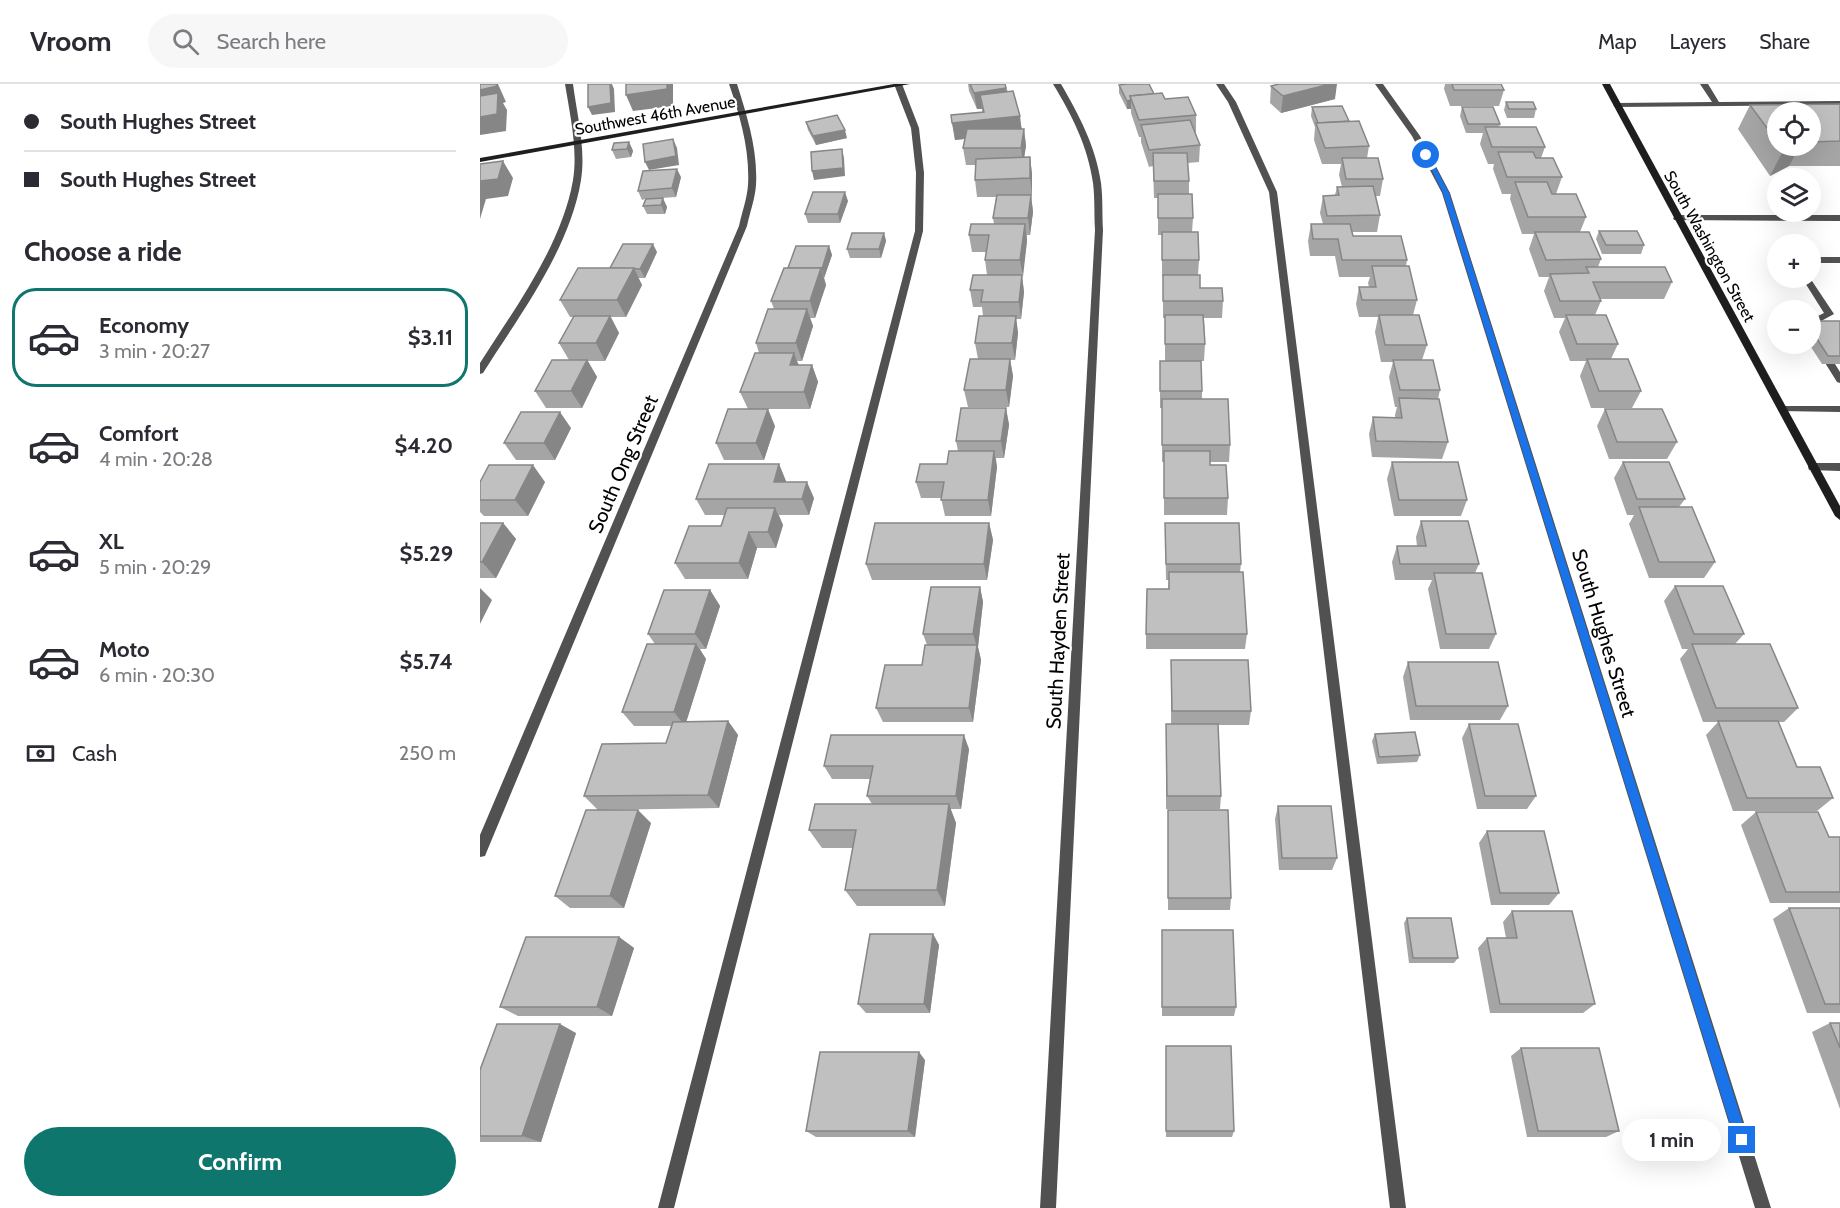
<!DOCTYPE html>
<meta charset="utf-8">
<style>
:root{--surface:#fff;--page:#f7f7f7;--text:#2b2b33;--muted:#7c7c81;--line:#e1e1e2;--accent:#0f766e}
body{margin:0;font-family:Cabin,sans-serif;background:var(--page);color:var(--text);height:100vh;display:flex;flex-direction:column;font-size:22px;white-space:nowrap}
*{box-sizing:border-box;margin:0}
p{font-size:20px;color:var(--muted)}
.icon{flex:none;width:33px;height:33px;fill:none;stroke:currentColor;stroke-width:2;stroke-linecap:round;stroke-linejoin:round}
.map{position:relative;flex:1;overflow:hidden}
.details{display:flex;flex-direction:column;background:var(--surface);width:480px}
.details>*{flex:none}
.hud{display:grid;align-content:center;height:132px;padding:0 24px;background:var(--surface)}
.fabs{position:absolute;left:1287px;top:18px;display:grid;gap:12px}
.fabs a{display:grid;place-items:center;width:54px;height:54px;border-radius:50%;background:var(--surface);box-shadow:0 6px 24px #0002;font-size:30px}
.end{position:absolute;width:27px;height:27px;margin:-14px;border:8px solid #1a73e8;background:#fff;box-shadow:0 0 0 3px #fff}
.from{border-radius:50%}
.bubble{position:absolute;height:42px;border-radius:21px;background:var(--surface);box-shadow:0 6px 24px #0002;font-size:20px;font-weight:800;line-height:42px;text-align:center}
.hud b{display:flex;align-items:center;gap:21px;height:57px;font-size:22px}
.hud b+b{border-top:2px solid var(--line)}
.hud i{width:15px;height:15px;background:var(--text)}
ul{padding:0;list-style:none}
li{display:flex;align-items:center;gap:18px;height:99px;margin:0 12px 9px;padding:0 12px;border:3px solid transparent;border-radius:24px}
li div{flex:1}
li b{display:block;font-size:22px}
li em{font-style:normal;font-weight:800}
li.current{border-color:var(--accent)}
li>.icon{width:54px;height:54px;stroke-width:1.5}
h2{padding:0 24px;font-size:27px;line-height:72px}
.pay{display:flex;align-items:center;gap:15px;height:66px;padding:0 24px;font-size:22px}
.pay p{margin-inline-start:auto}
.cta{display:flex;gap:12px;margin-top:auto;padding:12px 24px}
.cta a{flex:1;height:69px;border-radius:36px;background:var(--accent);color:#fff;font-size:24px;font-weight:800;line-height:69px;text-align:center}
header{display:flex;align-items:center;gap:36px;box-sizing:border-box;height:84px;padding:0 30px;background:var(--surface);border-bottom:2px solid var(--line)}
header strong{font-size:28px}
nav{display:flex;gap:33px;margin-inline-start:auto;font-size:21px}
.search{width:420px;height:54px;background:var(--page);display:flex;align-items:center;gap:15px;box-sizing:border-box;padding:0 21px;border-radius:33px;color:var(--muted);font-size:22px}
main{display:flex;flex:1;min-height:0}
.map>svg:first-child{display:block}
</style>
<header>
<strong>Vroom</strong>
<div class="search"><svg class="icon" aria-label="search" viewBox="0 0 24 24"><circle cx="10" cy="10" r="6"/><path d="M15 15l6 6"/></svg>Search here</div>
<nav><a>Map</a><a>Layers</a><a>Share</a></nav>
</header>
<main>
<section class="details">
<div class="hud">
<b><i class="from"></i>South Hughes Street</b>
<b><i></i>South Hughes Street</b>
</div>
<h2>Choose a ride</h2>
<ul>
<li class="current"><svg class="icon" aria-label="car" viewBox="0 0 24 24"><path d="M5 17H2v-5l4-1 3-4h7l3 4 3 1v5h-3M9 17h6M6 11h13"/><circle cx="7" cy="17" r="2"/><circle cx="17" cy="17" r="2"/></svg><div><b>Economy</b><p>3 min · 20:27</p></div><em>$3.11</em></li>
<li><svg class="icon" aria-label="car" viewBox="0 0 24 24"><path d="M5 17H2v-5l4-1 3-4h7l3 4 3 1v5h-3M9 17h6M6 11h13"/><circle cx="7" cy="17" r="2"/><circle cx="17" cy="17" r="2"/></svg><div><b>Comfort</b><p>4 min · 20:28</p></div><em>$4.20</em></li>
<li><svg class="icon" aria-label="car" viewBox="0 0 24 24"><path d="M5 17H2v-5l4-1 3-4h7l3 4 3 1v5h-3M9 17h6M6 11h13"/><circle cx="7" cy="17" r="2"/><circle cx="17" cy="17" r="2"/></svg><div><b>XL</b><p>5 min · 20:29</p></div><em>$5.29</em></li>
<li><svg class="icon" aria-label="car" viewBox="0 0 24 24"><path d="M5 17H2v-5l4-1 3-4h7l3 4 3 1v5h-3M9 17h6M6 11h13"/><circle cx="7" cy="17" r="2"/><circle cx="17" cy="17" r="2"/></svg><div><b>Moto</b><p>6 min · 20:30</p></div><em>$5.74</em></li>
</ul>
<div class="pay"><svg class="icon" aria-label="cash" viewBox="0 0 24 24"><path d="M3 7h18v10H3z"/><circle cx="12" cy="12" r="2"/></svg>Cash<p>250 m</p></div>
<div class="cta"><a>Confirm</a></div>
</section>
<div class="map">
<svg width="1360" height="1124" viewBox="0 0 1360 1124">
<rect width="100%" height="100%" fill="#fff"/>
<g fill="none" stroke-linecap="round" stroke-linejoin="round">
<g fill="#515151" fill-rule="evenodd">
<path d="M85,0H93C97,31 106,65 101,96C90,165 39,232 3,289L0,290V279C35,224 82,161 93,96C98,65 90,31 85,0Z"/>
<path d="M414,0H422L439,44L444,89L443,147L194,1124H178L435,147L436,89L431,44Z"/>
<path d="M736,0H744L756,18L797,108L926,1124H910L789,108L748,18Z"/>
<path d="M1220,0H1228L1239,18L1360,17V21L1137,23L1133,21L1137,19L1232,18Z"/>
<rect x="1330" y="173" width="30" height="6"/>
<path d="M1322,194H1330L1354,230L1330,243V236L1344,229Z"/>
<path d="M1342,263L1345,264L1360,288V299L1357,298L1337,266Z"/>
<path d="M1303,322H1360V328L1299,327L1298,325Z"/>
<path d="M1333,379H1360V387L1329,386L1328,383L1329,380Z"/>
</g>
<g fill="#515151" fill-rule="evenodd">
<path d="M249,0H257C267,32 278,66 276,101C275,115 270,128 267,142L7,767L5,772L0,773V751L259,142C262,128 267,115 268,101C270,66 260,32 249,0Z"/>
<path d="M573,0H581C599,31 616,63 621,99C623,115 622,130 623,146L576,1124H560L615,146C614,130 615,115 613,99C608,63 592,31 573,0Z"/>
<path d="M895,0H903L940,52L970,109L1291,1124H1275L962,109L932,52Z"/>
<path d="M1197,131H1360V137L1194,136L1193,134Z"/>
</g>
<g fill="#1e1e1e" fill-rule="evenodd">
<path d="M414,0H430L0,78V74Z"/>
<path d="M1122,0H1130L1360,422V436L1355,432Z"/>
</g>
</g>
<g fill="#a5a5a5" fill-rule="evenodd">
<path d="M488,0H525L542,45H544L546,62L544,73H550L552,90V111H551L553,128L550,151H547V157L542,193L544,208L541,235H536L538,249L535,276H530L533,292L529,323H488L484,306L498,275L495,259L503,232L502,223H493L490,206L507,191L505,176L506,168H492L489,151L514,140L513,134L516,113H497L495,96V81H486L483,64L485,55L475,56L471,31L502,28V25H497L489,7Z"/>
<path d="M965,0H1021L1024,6L1019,22H970L964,5Z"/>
<path d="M639,1L674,10L716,31V48H715L720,61L719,78L707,79L709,97V110L713,134L712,148L719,176L718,191L720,204L743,217L742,234H724L725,260L724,277H685V234H683V193H682V151H678V114H674L673,82L669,83L661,58V53H659L651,29V25H647L639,9Z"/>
<path d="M791,2L855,15L801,29L790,19Z"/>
<path d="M1026,18L1056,25L1054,34H1027L1024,26Z"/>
<path d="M1360,20V82H1309L1290,92L1258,45L1270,21ZM1298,28H1330V62H1298Z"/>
<path d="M832,23L869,37L889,62L887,74L903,95L900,112H896L900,131L897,148H872L873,152L927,176L926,182L937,216L933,231L947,261L942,276L960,306L958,315L968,358L962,375L892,373L889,350L893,333L915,334V331L917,323H915L909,293L913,278H901L895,248L898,233H879L876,220L879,203H889L888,199L890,193H859L855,172H830L828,157L831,140H843L840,129L843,112L855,111L857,103H862L859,91L861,80H842L834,56L835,43L831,32Z"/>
<path d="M982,23L1020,40L1019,43L1065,63L1061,74L1082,93L1076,110L1106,133L1100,148L1121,175L1118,183L1192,198L1184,215H1121V217L1115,231L1138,260L1131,275L1161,307L1152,324H1111L1100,292L1106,277H1090L1079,248L1085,234H1074L1064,207L1069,193H1059L1049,165L1054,150H1042L1030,115L1031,110H1022L1013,85L1014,80H1008L1000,60L1003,49H986L980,32Z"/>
<path d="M326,38L367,54L336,61L328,46Z"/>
<path d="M149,58L153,67L151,73L136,75L132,66Z"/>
<path d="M201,93L196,113L181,114L187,123L185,130H167L163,122L165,115L162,116L158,107Z"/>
<path d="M368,117L360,139H328L325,130Z"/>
<path d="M1119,147L1164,161L1161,170H1122L1116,155Z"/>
<path d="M404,149L406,157L401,174H370L367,165Z"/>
<path d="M349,162L352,171L344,194L346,201L335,234H330L333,242L322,277H317L319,281H332L338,298L330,325H268L260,308L279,269L276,259L294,225L291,217L308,184Z"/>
<path d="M177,168L165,194H158L162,201L146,233H131L139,249L125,277H108L117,293L102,324H66L55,307L89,276L79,259L94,233H90L80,216L130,184Z"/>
<path d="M1330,237H1360V280H1342L1329,260H1330Z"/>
<path d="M680,277L722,307V315L750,361L749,378H730V381L748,414L747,431H684V378H682V324H680Z"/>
<path d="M526,324L529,341L524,374H516L517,383L511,432H465L461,414H441L436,398L467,380L478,367L476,357Z"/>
<path d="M1125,325L1197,358L1187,375H1129L1117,342Z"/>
<path d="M295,342L284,376H244L236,359Z"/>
<path d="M91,344L75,376H36L24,359Z"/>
<path d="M912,378L987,416L981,432H914L907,395Z"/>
<path d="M1143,378L1205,415L1199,423L1235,478L1224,494H1169L1149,440L1154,431H1147L1134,394Z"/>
<path d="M299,380L306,398L334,414L329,431H299L303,441L296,464H277L268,495H205L195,479L241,442L244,431H225L216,415Z"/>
<path d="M0,398H65L48,432H4L0,428Z"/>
<path d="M941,437L999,480L995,489L1016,550L1009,565H960L948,505L952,496H915L912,478L917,462H937L936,453Z"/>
<path d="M0,439H23L36,455L16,494H0Z"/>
<path d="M509,439L513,456L507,496H392L386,480Z"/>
<path d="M685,439L761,480L760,488L767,550L765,565H666V550L688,505L689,496H686Z"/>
<path d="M1195,502L1264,550L1255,560L1318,624L1304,638H1298L1317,683L1353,714L1337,727H1253L1226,651L1238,638H1223L1200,575L1208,565H1202L1184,517Z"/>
<path d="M500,503L503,518L498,563L501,576L493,638H403L396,624L442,581L447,561L443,550Z"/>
<path d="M230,506L240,522L226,565H220L226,575L206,638L248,637L258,651L239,724L118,726L104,712L186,659L191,642H154L142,628L175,560L168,550Z"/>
<path d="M691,576L771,627L769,641H738L741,712L740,725H686V640H691Z"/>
<path d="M928,578L1028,622L1020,636H930L923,593Z"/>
<path d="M989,640L1056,712L1047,725H997L982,654Z"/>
<path d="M895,650L940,671L937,678L897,680L892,657Z"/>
<path d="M489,665L481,725H470L476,739L465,822H377L365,806L373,764H342L329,746L392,720L387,712L390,695H352L344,682Z"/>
<path d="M798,722L857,774L852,786H799L795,735Z"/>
<path d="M688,726L751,814L750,826H688Z"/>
<path d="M1276,728L1349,753H1360V819H1290L1261,741Z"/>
<path d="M171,739L144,824H90L75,812Z"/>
<path d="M1007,747L1079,809L1069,821H1011L999,759Z"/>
<path d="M1309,824H1360V929H1327L1293,835Z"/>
<path d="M1032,827L1115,920L1103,929H1010L998,864L1007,854H1026L1023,838Z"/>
<path d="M927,834L978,874L974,879H929L924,839Z"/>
<path d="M682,846L756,923L754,932H682Z"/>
<path d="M453,850L459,861L450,929H386L378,920Z"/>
<path d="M139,853L154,864L132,932H38L20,923Z"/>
<path d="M1350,939H1360V1025L1332,948Z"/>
<path d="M96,949L61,1058H0V986Z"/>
<path d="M686,962L754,1047L752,1053H686Z"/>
<path d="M1041,964L1139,1047L1126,1053H1047L1031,972Z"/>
<path d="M445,976L435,1053H336L326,1047Z"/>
</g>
<g fill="#868686">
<path d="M16,0H18L26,18L23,19L27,26L26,47L0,51V6Z"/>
<path d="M130,0H132L134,5L135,28L112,31L108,23Z"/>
<path d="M187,0H193V22L153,27L146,11Z"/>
<path d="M850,0H857L855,15L801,29L803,12Z"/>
<path d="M526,4L529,21L500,11L502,25H497L494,9Z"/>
<path d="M651,16V25H647V17Z"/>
<path d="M540,32L542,48L475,56L472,39Z"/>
<path d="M544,45L546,62L543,81L541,64Z"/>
<path d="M365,46L367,54L336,61L333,52Z"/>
<path d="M193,55L197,64L199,81L169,86L165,78Z"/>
<path d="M149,58L153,67L151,73L147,65Z"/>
<path d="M1315,62H1320L1309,82L1290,92L1303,67Z"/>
<path d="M362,65L364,74L365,92L334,96L332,87Z"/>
<path d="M550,73L552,90V111L550,94Z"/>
<path d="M23,77L33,94L28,112L6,115L0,135V97Z"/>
<path d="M197,85L201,93L196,113L192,104Z"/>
<path d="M365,108L368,117L360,139L358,130Z"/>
<path d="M551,111L553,128L550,151L548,134Z"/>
<path d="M183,114L187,123L185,130L181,121Z"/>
<path d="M545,140L547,157L543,193L540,176Z"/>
<path d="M404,149L406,157L401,174L399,165Z"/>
<path d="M173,160L177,168L165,194L160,185Z"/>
<path d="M349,162L352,171L344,194L342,185Z"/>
<path d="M154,184L162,201L146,233L137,216Z"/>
<path d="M341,184L346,201L335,234L330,217Z"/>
<path d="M542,191L544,208L541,235L539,218Z"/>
<path d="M327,225L333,242L322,277L316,259Z"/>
<path d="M130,232L139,249L125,277L116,259Z"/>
<path d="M536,232L538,249L535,276L532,259Z"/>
<path d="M314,269L320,286L310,281Z"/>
<path d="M530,275L533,292L529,323L526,306Z"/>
<path d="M107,276L117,293L102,324L91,307Z"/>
<path d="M332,281L338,298L330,325L324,308Z"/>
<path d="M526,324L529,341L524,374L521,357Z"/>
<path d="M288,325L295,342L284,376L276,359Z"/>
<path d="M80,328L91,344L75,376L64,359Z"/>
<path d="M514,367L517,383L511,432L508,416Z"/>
<path d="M299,380L306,397L301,414L294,398Z"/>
<path d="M53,381L65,398L48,432L35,416Z"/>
<path d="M327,398L334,414L329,431L322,415Z"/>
<path d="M295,424L303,441L296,464L288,448Z"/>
<path d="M23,439L36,455L16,494L2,478Z"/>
<path d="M509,439L513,456L507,496L504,480Z"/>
<path d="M269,448L277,464L268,495L259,479Z"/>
<path d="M500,503L503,518L498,563L501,576L493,638L489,624L497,563L493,550Z"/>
<path d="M0,504L12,516L0,540Z"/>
<path d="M230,506L240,522L226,565L215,550Z"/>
<path d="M216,560L226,575L205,642L194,628Z"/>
<path d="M248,637L258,651L239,724L228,711Z"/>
<path d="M484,651L489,665L481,725L476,712Z"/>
<path d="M469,720L476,739L465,822L457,806Z"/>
<path d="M158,726L171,739L144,824L130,812Z"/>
<path d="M453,850L459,861L450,929L444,920Z"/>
<path d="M139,853L154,864L132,932L117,923Z"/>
<path d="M80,940L96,949L61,1058L42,1052Z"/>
<path d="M439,968L445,976L435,1053L428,1047Z"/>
</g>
<g fill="#c0c0c0" stroke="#868686" stroke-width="1.5">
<path d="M0,0H16L17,2L0,6Z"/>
<path d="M108,0H130L131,19L108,23Z"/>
<path d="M146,0H187V5L146,11Z"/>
<path d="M490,0H525L526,4L494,9Z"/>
<path d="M647,0H669L674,10L650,12L651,16L647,17L639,1Z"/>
<path d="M799,0H850L803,12L791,2Z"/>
<path d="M972,0H1021L1024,6H974Z"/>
<path d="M533,7L540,32L472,39L471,31L504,28L500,11Z"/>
<path d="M18,9L17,30L0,33V12Z"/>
<path d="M682,9L685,15L708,13L716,31L659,36L650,12Z"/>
<path d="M1026,18H1053L1056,25H1029Z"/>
<path d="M1360,20V57L1330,58V28H1298V59L1270,21Z"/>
<path d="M862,22L869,37L838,39L832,23Z"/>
<path d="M982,23H1013L1020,40H988Z"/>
<path d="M357,31L365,46L333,52L326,38Z"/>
<path d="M710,36L720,61L669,66L661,41Z"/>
<path d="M879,37L889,62L845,64L836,39Z"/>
<path d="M1005,43H1056L1065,63H1012Z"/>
<path d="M487,45H544L541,64H483Z"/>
<path d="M193,55L196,72L165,78L163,60Z"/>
<path d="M149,58L147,65L132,66L134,59Z"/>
<path d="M1299,62H1315L1303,67Z"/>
<path d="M362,65L363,84L332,87L331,68Z"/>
<path d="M1018,68H1053L1056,74H1073L1082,93H1027Z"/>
<path d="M673,69H707L709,97H674Z"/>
<path d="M550,73V94L495,96L496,75Z"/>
<path d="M862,74H898L903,95H866Z"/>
<path d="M23,77L18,95L0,97V80Z"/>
<path d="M197,85L192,104L158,107L163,87Z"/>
<path d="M1035,98H1067L1072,110H1096L1106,133H1048Z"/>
<path d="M893,102L900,131L847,132L843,112L859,111L857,103Z"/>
<path d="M333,108H365L358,130H325Z"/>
<path d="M678,110H712L713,134H678Z"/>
<path d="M517,111H551L548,134H513Z"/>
<path d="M183,114L181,121L163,122L166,115Z"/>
<path d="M491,140H545L540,176H505L509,151H489Z"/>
<path d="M831,140H870L873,152H921L927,176H862L858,155H833Z"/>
<path d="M1119,147H1157L1164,161H1126Z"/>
<path d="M682,148H718L719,176H682Z"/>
<path d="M1055,148H1109L1121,175L1066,176Z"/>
<path d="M372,149H404L399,165H367Z"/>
<path d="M143,160H173L160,185L130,184Z"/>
<path d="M316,162H349L342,185H340L341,184H308Z"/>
<path d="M892,182H929L937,216H882L879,203H896Z"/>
<path d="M1106,183H1185L1192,198H1113L1121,217H1080L1070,190L1109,189Z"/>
<path d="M98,184H154L137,216H80Z"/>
<path d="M304,184H341L330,217H291Z"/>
<path d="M493,191H542L539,218H501L503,206H490Z"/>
<path d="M683,191H720V204H742L743,217H683Z"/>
<path d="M288,225H327L316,259H276Z"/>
<path d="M685,231H723L725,260H685Z"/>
<path d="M899,231H939L947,261H905Z"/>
<path d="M1086,231H1126L1138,260H1097Z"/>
<path d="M94,232H130L116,259H79Z"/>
<path d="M499,232H536L532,259H495Z"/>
<path d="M1330,237H1360V272H1348L1330,244Z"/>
<path d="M275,269H314L310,281H332L324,308H260Z"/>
<path d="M490,275H530L526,306H484Z"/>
<path d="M1107,275H1148L1161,307H1119Z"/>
<path d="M72,276H107L91,307H55Z"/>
<path d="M913,276H953L960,306H920Z"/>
<path d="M680,277H721L722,307H680Z"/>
<path d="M919,314L959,315L968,358L896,357L893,333L922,334Z"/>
<path d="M682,315H748L750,361H682Z"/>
<path d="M481,324H526L521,357H476Z"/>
<path d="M248,325H288L276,359H236Z"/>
<path d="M1125,325H1182L1197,358H1137Z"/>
<path d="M41,328H80L64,359H24Z"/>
<path d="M469,367H514L508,416H461L464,398H436L440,380H467Z"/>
<path d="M684,367H730V381H746L748,414H684Z"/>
<path d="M912,378H978L987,416H919Z"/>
<path d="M1143,378H1189L1205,415H1157Z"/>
<path d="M229,380H299L294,398H327L322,415H216Z"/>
<path d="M9,381H53L35,416H0V398Z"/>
<path d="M1159,423H1212L1235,478H1179Z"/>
<path d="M247,424H295L288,448H269L259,479H195L209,442H241Z"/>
<path d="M941,437H988L999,480H920L917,462H946Z"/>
<path d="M0,439H23L2,478H0Z"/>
<path d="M395,439H509L504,480H386Z"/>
<path d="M685,439H759L761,480H686Z"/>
<path d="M689,488H763L767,550H666L667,505H689Z"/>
<path d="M954,489H1002L1016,550H966Z"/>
<path d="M1195,502H1243L1264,550H1214Z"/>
<path d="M451,503H500L493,550H443Z"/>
<path d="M184,506H230L215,550H168Z"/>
<path d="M167,560H216L194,628H142Z"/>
<path d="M1212,560H1290L1318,624H1236Z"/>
<path d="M445,561H497L489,624H396L405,581H442Z"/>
<path d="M691,576H768L771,627H692Z"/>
<path d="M928,578H1018L1028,622H936Z"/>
<path d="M248,637L228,711L104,712L122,660L186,659L193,638Z"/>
<path d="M1238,637H1298L1317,683H1340L1353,714H1267Z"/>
<path d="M686,640H738L741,712H687Z"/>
<path d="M989,640H1038L1056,712H1005Z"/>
<path d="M935,648L940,671L899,673L895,650Z"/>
<path d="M351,651H484L476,712H387L393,682H344Z"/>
<path d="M335,720H469L457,806H365L376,746H329Z"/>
<path d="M798,722H851L857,774H802Z"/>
<path d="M106,726H158L130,812H75Z"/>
<path d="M688,726H748L751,814H688Z"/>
<path d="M1276,728H1338L1349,753H1360V808H1306Z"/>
<path d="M1007,747H1064L1079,809H1020Z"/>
<path d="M1309,824H1360V920H1345Z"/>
<path d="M1032,827H1092L1115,920H1020L1007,854H1037Z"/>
<path d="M927,834H971L978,874H933Z"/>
<path d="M682,846H753L756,923H682Z"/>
<path d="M390,850H453L444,920H378Z"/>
<path d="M46,853H139L117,923H20Z"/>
<path d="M1350,939H1360V964Z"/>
<path d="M17,940H80L42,1052H0V986Z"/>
<path d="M686,962H751L754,1047H686Z"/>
<path d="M1041,964H1119L1139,1047H1058Z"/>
<path d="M340,968H439L428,1047H326Z"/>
</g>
<path fill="#1a73e8" d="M944,70L949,71L969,109L1268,1056L1266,1061L1262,1063L1257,1061L1255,1056L963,109Z"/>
<g text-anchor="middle" stroke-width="4.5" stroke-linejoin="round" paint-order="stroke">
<g font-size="16" fill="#000" stroke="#fff">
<text transform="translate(175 31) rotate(-10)" y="6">Southwest 46th Avenue</text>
<text transform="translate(1230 162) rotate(61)" y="6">South Washington Street</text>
</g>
<g font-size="20" fill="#000" stroke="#fff">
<text transform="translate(143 380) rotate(-67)" y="7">South Ong Street</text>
<text transform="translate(1124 549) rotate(73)" y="7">South Hughes Street</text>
<text transform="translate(578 557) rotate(-87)" y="7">South Hayden Street</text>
</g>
</g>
</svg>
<div class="fabs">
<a><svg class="icon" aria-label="locate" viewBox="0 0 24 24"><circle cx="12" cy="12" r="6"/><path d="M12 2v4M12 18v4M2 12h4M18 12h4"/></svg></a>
<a><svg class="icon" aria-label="layers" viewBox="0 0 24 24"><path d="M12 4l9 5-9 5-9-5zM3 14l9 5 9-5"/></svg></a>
<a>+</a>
<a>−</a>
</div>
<i class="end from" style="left:946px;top:71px"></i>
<i class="end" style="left:1262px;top:1056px"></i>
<div class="bubble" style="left:1142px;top:1035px;width:99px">1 min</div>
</div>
</main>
